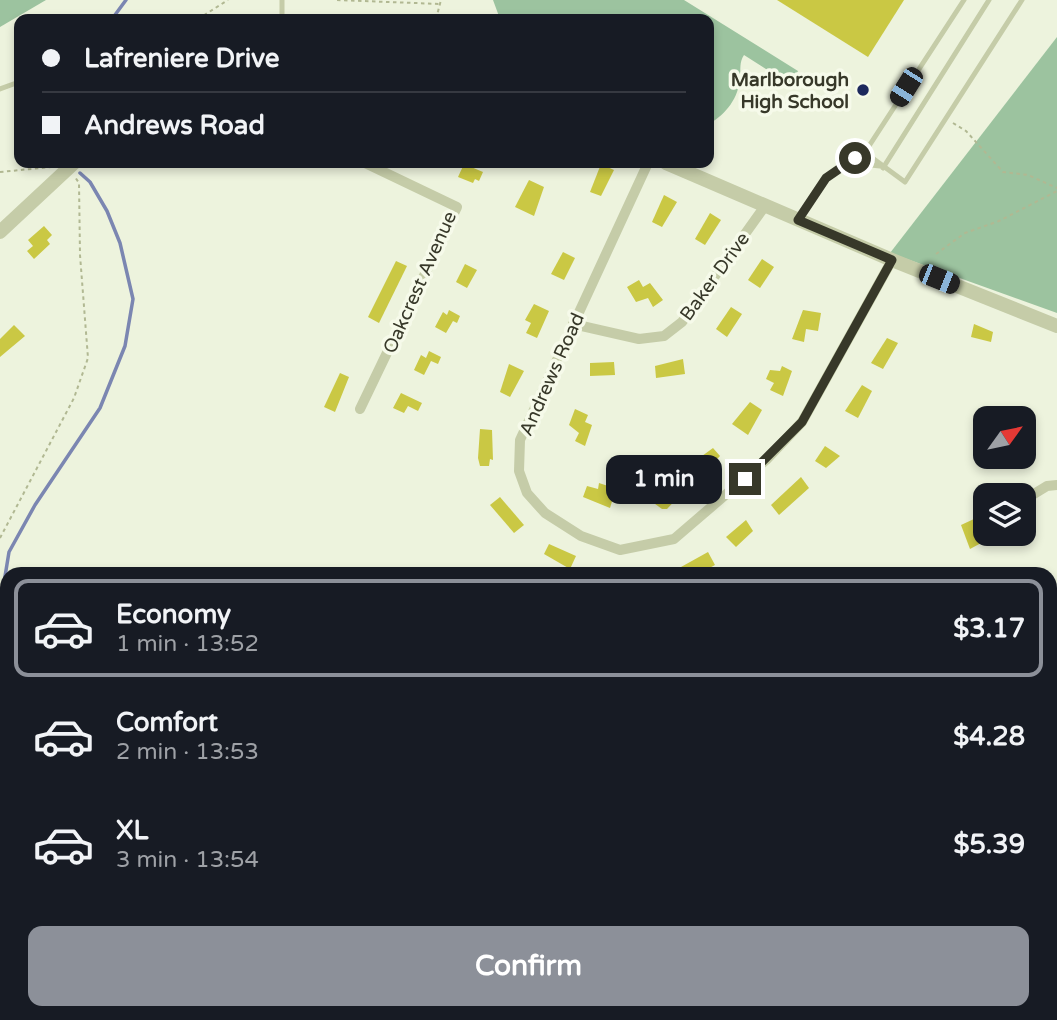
<!DOCTYPE html>
<meta charset="utf-8">
<style>
:root{--surface:#171b24;--page:#20242c;--text:#f1f3f6;--muted:#9ea1a6;--line:#363941;--accent:#8c9099}
body{margin:0;font-family:"Varela Round",sans-serif;background:var(--page);color:var(--text);height:100vh;display:flex;flex-direction:column;font-size:26px;white-space:nowrap}
*{box-sizing:border-box;margin:0}
p{font-size:23px;color:var(--muted)}
.icon{flex:none;width:38px;height:38px;fill:none;stroke:currentColor;stroke-width:2;stroke-linecap:round;stroke-linejoin:round}
.map{position:relative;flex:1;overflow:hidden}
.sheet{position:absolute;left:0px;top:567px;width:1057px;height:453px;display:flex;flex-direction:column;background:var(--surface);border-radius:21px 21px 0 0;box-shadow:0 4px 10px #0003}
.sheet>*{flex:none}
.top-card{position:absolute;left:14px;top:14px;width:700px;height:154px;border-radius:14px;box-shadow:0 4px 10px #0003;display:grid;align-content:center;height:154px;padding:0 28px;background:var(--surface)}
.needle{width:46px;rotate:57deg}
.tools{position:absolute;left:973px;top:406px;display:grid;gap:14px}
.tools a{display:grid;place-items:center;width:63px;height:63px;border-radius:14px;background:var(--surface);box-shadow:0 4px 10px #0003;font-size:35px}
.end{position:absolute;width:32px;height:32px;margin:-16px;border:9px solid #373829;background:#fff;box-shadow:0 0 0 4px #fff}
.from{border-radius:50%}
.bubble{position:absolute;height:49px;border-radius:14px;background:var(--surface);box-shadow:0 4px 10px #0003;font-size:23px;font-weight:700;line-height:49px;text-align:center}
.car{position:absolute;width:21px;height:42px;margin:-21px -10px;border-radius:9px;box-shadow:0 0 5px 2px #0007;background:linear-gradient(#222 24%,#8ab4d8 0 40%,#222 0 76%,#8ab4d8 0 86%,#222 0)}
.top-card b{display:flex;align-items:center;gap:24px;height:66px;font-size:26px}
.top-card b+b{border-top:2px solid var(--line)}
.top-card i{width:18px;height:18px;background:var(--text)}
ul{padding:12px 0 0;list-style:none}
li{display:flex;align-items:center;gap:21px;height:98px;margin:0 14px 10px;padding:0 14px;border:4px solid transparent;border-radius:14px}
li div{flex:1}
li b{display:block;font-size:26px}
li em{font-style:normal;font-weight:700}
li.current{border-color:var(--accent)}
li>.icon{width:63px;height:63px;stroke-width:1.5}
.primary-button{display:flex;gap:14px;margin-top:auto;padding:14px 28px}
.primary-button a{flex:1;height:80px;border-radius:14px;background:var(--accent);color:#fff;font-size:28px;font-weight:700;line-height:80px;text-align:center}
.map>svg:first-child{display:block}
</style>
<div class="map">
<svg width="1057" height="1020" viewBox="0 0 1057 1020">
<rect width="100%" height="100%" fill="#edf3dd"/>
<g fill="#9cc39f">
<path d="M0,0H46L0,27Z"/>
<path d="M493,0H684L798,71L791,85L744,55C739,63 741,68 740,77C739,98 726,114 709,124V19H500Z"/>
<path d="M1057,37V313L890,253Z"/>
</g>
<g fill="none" stroke-linecap="round" stroke-linejoin="round">
<g stroke="#7b86b1" stroke-width="3.5">
<path d="M112,19L126,0"/>
<path d="M7,638L0,607L9,552L35,505L100,408L125,346L133,299L120,243L107,211L90,182L80,173"/>
<path d="M78,1013L83,1020"/>
</g>
</g>
<g fill="#cac844">
<path d="M777,0H904L868,57Z"/>
<path d="M464,164L483,172L479,181L475,179L473,183L458,177Z"/>
<path d="M601,164L614,170L601,196L590,192Z"/>
<path d="M529,180L544,187L534,216L515,207Z"/>
<path d="M664,195L677,202L662,227L652,222Z"/>
<path d="M710,213L721,220L705,245L695,239Z"/>
<path d="M44,226L52,235L47,240L50,244L34,259L27,251L33,246L28,240Z"/>
<path d="M563,252L575,258L564,280L551,274Z"/>
<path d="M762,259L774,267L760,288L748,280Z"/>
<path d="M396,261L407,266L379,323L368,317Z"/>
<path d="M465,264L477,270L467,288L456,282Z"/>
<path d="M639,280L643,287L650,283L663,300L653,307L648,298L636,302L627,287Z"/>
<path d="M534,304L549,311L537,338L526,333L531,323L525,320Z"/>
<path d="M731,307L742,314L727,337L716,329Z"/>
<path d="M449,310L460,316L457,323L453,321L446,333L435,327L443,312L447,315Z"/>
<path d="M803,310L821,313L818,331L806,329L804,342L792,339Z"/>
<path d="M974,324L993,332L991,342L971,337Z"/>
<path d="M14,325L25,336L0,357V339Z"/>
<path d="M887,338L898,343L883,369L871,363Z"/>
<path d="M429,351L441,357L438,364L431,361L424,375L414,370L421,355L426,358Z"/>
<path d="M683,359L685,374L656,378L655,366Z"/>
<path d="M614,362L615,375L590,376V363Z"/>
<path d="M509,364L524,371L510,397L500,392Z"/>
<path d="M782,366L792,371L783,396L770,390L774,383L766,379L770,370L780,371Z"/>
<path d="M340,373L349,377L335,412L324,407Z"/>
<path d="M862,385L872,391L858,418L845,411Z"/>
<path d="M401,393L422,403L418,411L408,406L404,413L393,408Z"/>
<path d="M750,402L762,410L748,435L732,424Z"/>
<path d="M575,409L588,415L585,422L592,425L585,446L575,441L579,433L569,425Z"/>
<path d="M480,429L492,430L493,460L490,459L489,466H480L478,458Z"/>
<path d="M825,446L840,456L826,468L815,461Z"/>
<path d="M713,448L720,456L701,476L691,464Z"/>
<path d="M801,477L809,488L779,515L771,505Z"/>
<path d="M672,482L684,491L667,509H662L651,501L663,483L668,487Z"/>
<path d="M599,483L611,487L609,493L614,495L610,508L583,497L587,486L598,489Z"/>
<path d="M500,497L524,525L514,533L490,505Z"/>
<path d="M974,519L983,542L970,549L961,525Z"/>
<path d="M746,520L753,531L736,547L726,537Z"/>
<path d="M549,544L576,556L570,569L544,554Z"/>
<path d="M708,552L715,565L698,574H685L681,567Z"/>
</g>
<g fill="none" stroke-linecap="round" stroke-linejoin="round">
<g stroke="#b1b892" stroke-width="2" stroke-dasharray="3.5 3.5" stroke-linecap="butt">
<path d="M337,0L440,4"/>
<path d="M130,19H131"/>
<path d="M198,19L228,0"/>
<path d="M436,19L441,0"/>
<path d="M953,123L966,131L1003,172L1028,175L1057,188"/>
<path d="M0,172L51,167"/>
<path d="M936,254L965,233L999,221L1057,191"/>
<path d="M0,538L74,398L88,358L80,255L79,183L75,177"/>
<path d="M0,676L7,709"/>
</g>
<g stroke="#c5cca8" stroke-width="5">
<path d="M282,19V0"/>
<path d="M0,89L19,82"/>
<path d="M869,146L871,157L905,182L1022,0"/>
<path d="M852,163L880,166"/>
<path d="M883,168L989,0"/>
<path d="M800,218L826,178L852,163L869,146L964,0"/>
</g>
<g stroke="#c5cca8" stroke-width="10">
<path d="M648,163L520,440L519,471L527,493L545,513L581,536L620,550L674,539L766,460L802,422L892,260"/>
<path d="M573,324L639,339L664,336L682,322L765,206"/>
<path d="M360,409L457,207L365,163"/>
<path d="M1024,500L1047,486L1057,485"/>
<path d="M1050,640L1057,638"/>
<path d="M1050,787L1057,785"/>
<path d="M0,852L7,850"/>
<path d="M358,1013L364,1020"/>
<path d="M573,1013L580,1020"/>
<path d="M888,1013V1020"/>
<path d="M1033,1013L1036,1020"/>
<path d="M675,1020L684,1013"/>
</g>
<g stroke="#c5cca8" stroke-width="14">
<path d="M666,163L892,260L1057,326"/>
<path d="M0,232L74,163"/>
</g>
</g>
<g fill="none" stroke-linecap="round" stroke-linejoin="round">
<path stroke="#373829" stroke-width="9" d="M745,479L802,422L892,260L798,220L826,178L855,158"/>
</g>
<circle fill="#1c285c" stroke="#f6faea" stroke-width="2.5" cx="863" cy="90" r="7"/>
<g text-anchor="middle" stroke-width="7" stroke-linejoin="round" paint-order="stroke">
<g font-size="19" font-weight="bold" fill="#373829" stroke="#f6faea" text-anchor="end">
<text x="849" y="86">Marlborough<tspan x="849" dy="22">High School</tspan></text>
</g>
<g font-size="19" fill="#373829" stroke="#f6faea">
<text transform="translate(714 276) rotate(-54)" y="7">Baker Drive</text>
<text transform="translate(419 282) rotate(-66)" y="7">Oakcrest Avenue</text>
<text transform="translate(551 374) rotate(-66)" y="7">Andrews Road</text>
</g>
</g>
</svg>
<div class="tools">
<a><svg class="needle" viewBox="-14 -14 28 28"><path d="M0-13l5 13h-10z" fill="#e53935"/><path d="M0 13l5-13h-10z" fill="#9ea1a6"/></svg></a>
<a><svg class="icon" aria-label="layers" viewBox="0 0 24 24"><path d="M12 4l9 5-9 5-9-5zM3 14l9 5 9-5"/></svg></a>
</div>
<i class="end from" style="left:855px;top:158px"></i>
<i class="end" style="left:745px;top:479px"></i>
<div class="bubble" style="left:606px;top:455px;width:116px">1 min</div>
<i class="car" style="left:906px;top:87px;rotate:212deg"></i>
<i class="car" style="left:939px;top:279px;rotate:112deg"></i>
<div class="top-card">
<b><i class="from"></i>Lafreniere Drive</b>
<b><i></i>Andrews Road</b>
</div>
<section class="sheet">
<ul>
<li class="current"><svg class="icon" aria-label="car" viewBox="0 0 24 24"><path d="M5 17H2v-5l4-1 3-4h7l3 4 3 1v5h-3M9 17h6M6 11h13"/><circle cx="7" cy="17" r="2"/><circle cx="17" cy="17" r="2"/></svg><div><b>Economy</b><p>1 min · 13:52</p></div><em>$3.17</em></li>
<li><svg class="icon" aria-label="car" viewBox="0 0 24 24"><path d="M5 17H2v-5l4-1 3-4h7l3 4 3 1v5h-3M9 17h6M6 11h13"/><circle cx="7" cy="17" r="2"/><circle cx="17" cy="17" r="2"/></svg><div><b>Comfort</b><p>2 min · 13:53</p></div><em>$4.28</em></li>
<li><svg class="icon" aria-label="car" viewBox="0 0 24 24"><path d="M5 17H2v-5l4-1 3-4h7l3 4 3 1v5h-3M9 17h6M6 11h13"/><circle cx="7" cy="17" r="2"/><circle cx="17" cy="17" r="2"/></svg><div><b>XL</b><p>3 min · 13:54</p></div><em>$5.39</em></li>
</ul>
<div class="primary-button"><a>Confirm</a></div>
</section>
</div>
